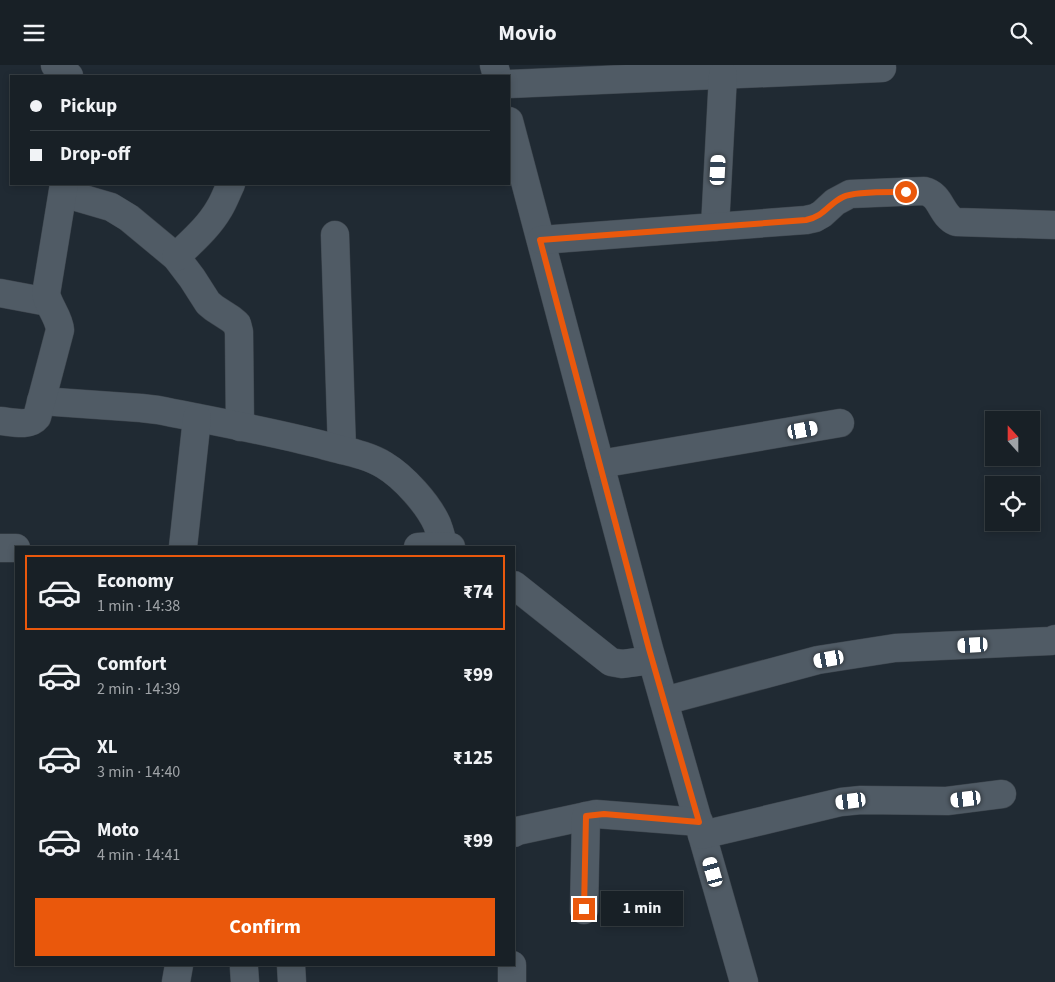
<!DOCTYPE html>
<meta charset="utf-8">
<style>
:root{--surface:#182026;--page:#21282e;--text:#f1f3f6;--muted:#9fa3a7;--line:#363e43;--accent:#ea580c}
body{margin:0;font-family:"Source Sans 3",sans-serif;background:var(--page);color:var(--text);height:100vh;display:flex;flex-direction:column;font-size:19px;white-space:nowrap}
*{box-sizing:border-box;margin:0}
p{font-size:16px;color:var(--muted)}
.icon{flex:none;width:28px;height:28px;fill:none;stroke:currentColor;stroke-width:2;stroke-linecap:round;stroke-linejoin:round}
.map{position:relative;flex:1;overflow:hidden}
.details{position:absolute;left:15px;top:481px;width:500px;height:420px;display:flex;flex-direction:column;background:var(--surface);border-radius:0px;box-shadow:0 2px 8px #0003,0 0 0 1px var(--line)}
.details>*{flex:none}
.hud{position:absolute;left:10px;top:10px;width:500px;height:110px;border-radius:0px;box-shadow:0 2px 8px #0003,0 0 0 1px var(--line);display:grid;align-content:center;height:110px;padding:0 20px;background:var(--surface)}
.needle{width:32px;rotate:339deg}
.fabs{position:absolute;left:985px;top:346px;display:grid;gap:10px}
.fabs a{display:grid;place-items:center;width:55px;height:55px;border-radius:0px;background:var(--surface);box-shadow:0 2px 8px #0003,0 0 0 1px var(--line);font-size:25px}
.end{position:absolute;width:22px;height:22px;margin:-11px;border:6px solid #ea580c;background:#fff;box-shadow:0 0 0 2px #fff}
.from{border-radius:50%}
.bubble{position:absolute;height:35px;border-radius:0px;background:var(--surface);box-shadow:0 2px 8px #0003,0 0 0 1px var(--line);font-size:16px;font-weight:700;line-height:35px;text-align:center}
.car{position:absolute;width:15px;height:30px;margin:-15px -8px;border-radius:6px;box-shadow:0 0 4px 1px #0007;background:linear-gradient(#fff 24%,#345 0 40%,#fff 0 76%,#345 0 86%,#fff 0)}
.hud b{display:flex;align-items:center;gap:18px;height:48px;font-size:19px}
.hud b+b{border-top:1px solid var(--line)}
.hud i{width:12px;height:12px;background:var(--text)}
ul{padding:9px 0 0;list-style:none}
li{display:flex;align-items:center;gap:15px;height:75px;margin:0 10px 8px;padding:0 10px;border:2px solid transparent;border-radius:0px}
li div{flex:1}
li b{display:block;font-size:19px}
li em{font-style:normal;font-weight:700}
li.active{border-color:var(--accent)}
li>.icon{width:45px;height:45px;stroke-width:1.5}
.cta{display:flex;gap:10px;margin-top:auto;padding:10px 20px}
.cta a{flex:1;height:58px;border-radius:0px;background:var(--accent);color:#fff;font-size:20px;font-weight:700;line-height:58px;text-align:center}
header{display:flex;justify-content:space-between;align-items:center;height:65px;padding:0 20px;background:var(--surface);font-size:22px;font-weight:700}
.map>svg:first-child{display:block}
</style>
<header><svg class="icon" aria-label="menu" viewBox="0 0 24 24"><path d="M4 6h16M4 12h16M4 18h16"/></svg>Movio<svg class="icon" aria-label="search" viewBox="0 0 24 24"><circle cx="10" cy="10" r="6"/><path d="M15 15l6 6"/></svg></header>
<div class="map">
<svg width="1055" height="917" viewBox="0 0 1055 917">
<rect width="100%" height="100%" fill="#202a33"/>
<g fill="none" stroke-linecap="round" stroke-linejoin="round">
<defs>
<g id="minor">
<path d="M55,0L66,8L69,11"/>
<path d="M494,0L497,11"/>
<path d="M509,19L882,3"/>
<path d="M509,56L649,584L744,917"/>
<path d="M63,128L111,142L129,153L176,192L192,213L208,238L214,243L231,254L237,259L239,267L240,362"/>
<path d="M715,162L723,10"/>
<path d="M335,170L342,385"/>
<path d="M541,175L806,155L815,153L822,149L835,137L850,129L924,126C942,130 940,150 956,157L1055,160"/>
<path d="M176,192C191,177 208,163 219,144C224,136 227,127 231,119"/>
<path d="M0,228L48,237"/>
<path d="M41,336L141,343L158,345C213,356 269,366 323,380C344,386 366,389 384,400C404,412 428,439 437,459C440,467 442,474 443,481"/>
<path d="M0,356C12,357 29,362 37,352L60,265C59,252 49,242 46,229L64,119"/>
<path d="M600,399L840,358"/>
<path d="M183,482L197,353"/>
<path d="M418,482L434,481L451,482"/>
<path d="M0,483H16"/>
<path d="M514,520L611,597L622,599L652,595"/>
<path d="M664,636L818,595L895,583L1051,576L1055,574"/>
<path d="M514,768L517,766L596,749L699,757"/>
<path d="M702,770L841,737L861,735L947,736L1002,729"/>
<path d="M584,845L586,751"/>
<path d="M291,900L292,917"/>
<path d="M244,903L245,917"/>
<path d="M176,917L179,900"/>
<path d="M512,917V900"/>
</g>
</defs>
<use href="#minor" stroke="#3d454d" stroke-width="29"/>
<use href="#minor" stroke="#505b65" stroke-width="28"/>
</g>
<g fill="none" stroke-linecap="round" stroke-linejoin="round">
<path stroke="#ea580c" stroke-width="6" d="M584,844L586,751L604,749L699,757L649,584L540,175L806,155C825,151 828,139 843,132C855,126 890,127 906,127"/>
</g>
</svg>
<div class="fabs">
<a><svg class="needle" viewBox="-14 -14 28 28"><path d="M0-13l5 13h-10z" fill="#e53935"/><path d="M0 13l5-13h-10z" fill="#9fa3a7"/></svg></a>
<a><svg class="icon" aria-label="locate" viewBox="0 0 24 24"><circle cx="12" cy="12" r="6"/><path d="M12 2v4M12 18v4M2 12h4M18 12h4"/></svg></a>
</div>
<i class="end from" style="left:906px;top:127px"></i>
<i class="end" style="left:584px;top:844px"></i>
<div class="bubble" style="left:601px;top:826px;width:82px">1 min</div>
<i class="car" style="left:718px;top:105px;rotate:3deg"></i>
<i class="car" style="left:803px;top:365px;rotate:80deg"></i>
<i class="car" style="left:973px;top:580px;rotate:267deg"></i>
<i class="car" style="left:829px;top:594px;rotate:260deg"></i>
<i class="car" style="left:966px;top:734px;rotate:263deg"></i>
<i class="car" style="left:851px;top:736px;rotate:263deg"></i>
<i class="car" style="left:713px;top:807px;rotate:344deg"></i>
<div class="hud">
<b><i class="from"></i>Pickup</b>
<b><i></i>Drop-off</b>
</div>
<section class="details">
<ul>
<li class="active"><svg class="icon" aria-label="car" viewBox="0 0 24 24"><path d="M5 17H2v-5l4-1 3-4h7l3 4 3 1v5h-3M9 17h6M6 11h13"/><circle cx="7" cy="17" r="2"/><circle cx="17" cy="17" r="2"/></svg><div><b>Economy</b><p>1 min · 14:38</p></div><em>₹74</em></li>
<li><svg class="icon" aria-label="car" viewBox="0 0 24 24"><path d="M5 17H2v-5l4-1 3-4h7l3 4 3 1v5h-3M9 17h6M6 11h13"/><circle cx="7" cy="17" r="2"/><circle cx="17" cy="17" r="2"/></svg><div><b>Comfort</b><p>2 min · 14:39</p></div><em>₹99</em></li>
<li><svg class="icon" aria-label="car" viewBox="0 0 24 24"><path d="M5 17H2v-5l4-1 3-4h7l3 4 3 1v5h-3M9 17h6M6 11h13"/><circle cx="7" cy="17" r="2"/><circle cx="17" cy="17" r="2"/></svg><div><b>XL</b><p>3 min · 14:40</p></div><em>₹125</em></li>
<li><svg class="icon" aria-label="car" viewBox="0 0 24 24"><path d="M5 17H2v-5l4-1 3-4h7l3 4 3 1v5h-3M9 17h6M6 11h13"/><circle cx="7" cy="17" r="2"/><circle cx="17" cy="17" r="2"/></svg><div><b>Moto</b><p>4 min · 14:41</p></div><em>₹99</em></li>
</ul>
<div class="cta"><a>Confirm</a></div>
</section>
</div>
